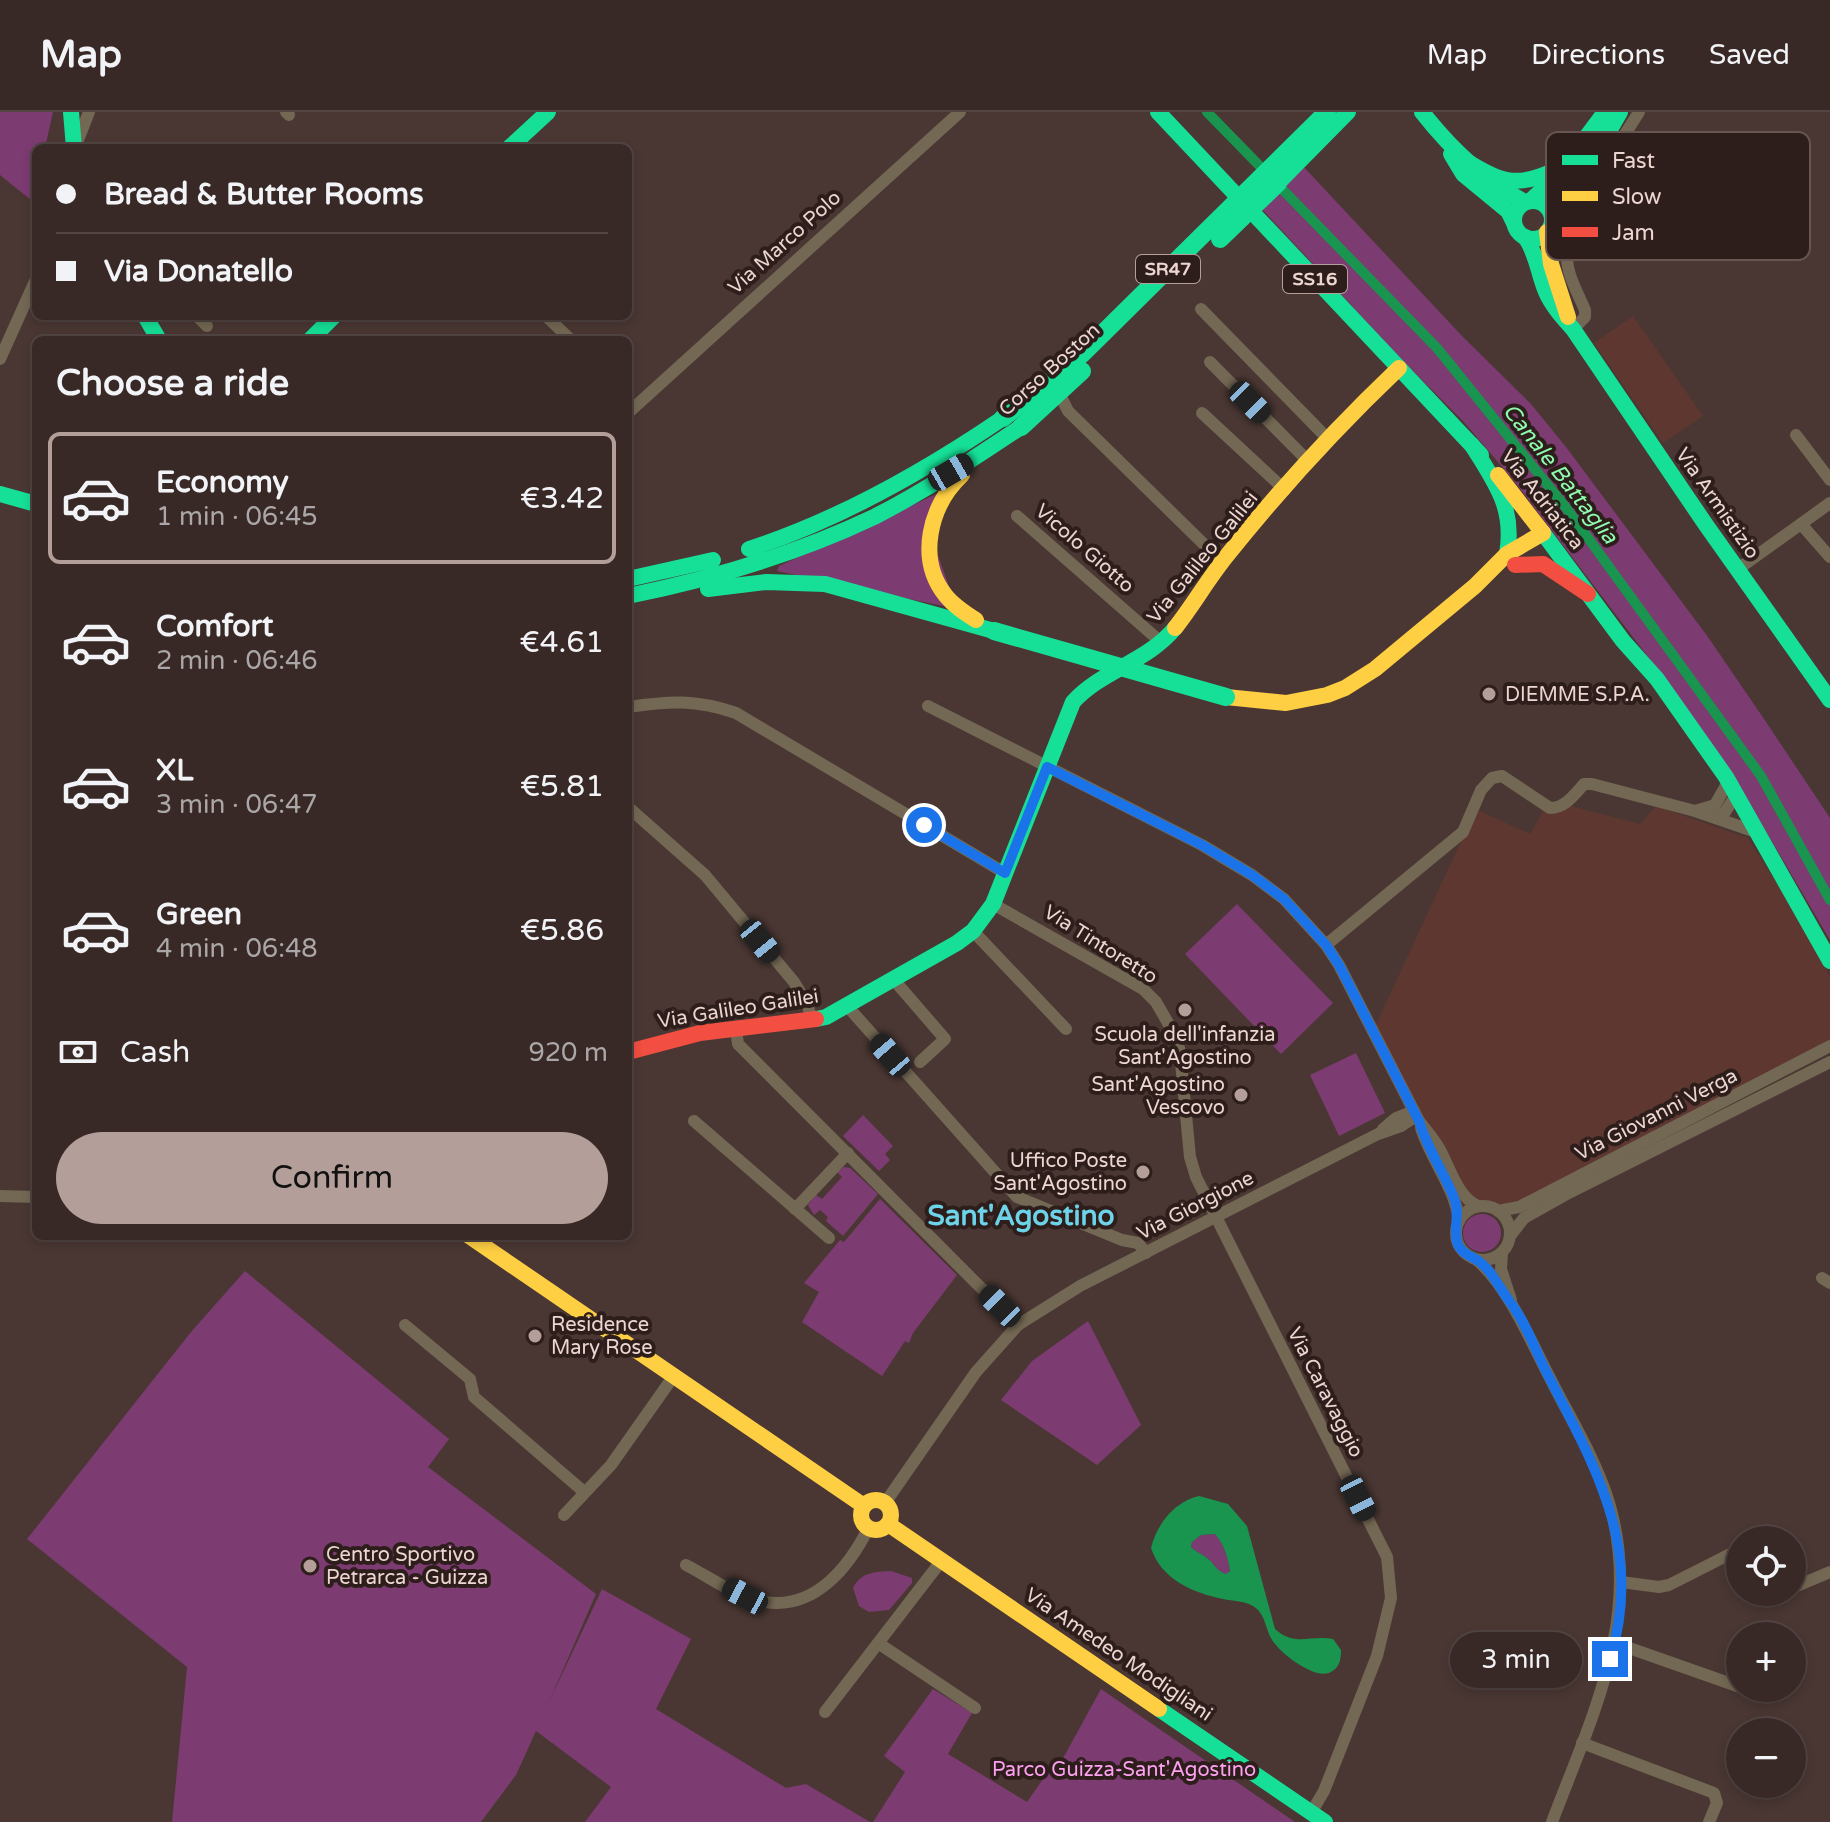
<!DOCTYPE html>
<meta charset="utf-8">
<style>
:root{--surface:#382926;--page:#3f312e;--text:#f1f3f6;--muted:#aba6a7;--line:#524543;--accent:#b49e9a}
body{margin:0;font-family:"Varela Round",sans-serif;background:var(--page);color:var(--text);height:100vh;display:flex;flex-direction:column;font-size:30px;white-space:nowrap}
*{box-sizing:border-box;margin:0}
p{font-size:26px;color:var(--muted)}
.icon{flex:none;width:44px;height:44px;fill:none;stroke:currentColor;stroke-width:2;stroke-linecap:round;stroke-linejoin:round}
.map{position:relative;flex:1;overflow:hidden}
.panel{position:absolute;left:32px;top:224px;width:600px;height:904px;display:flex;flex-direction:column;background:var(--surface);border-radius:12px;box-shadow:0 4px 12px #0003,0 0 0 2px var(--line)}
.panel>*{flex:none}
.guide{position:absolute;left:32px;top:32px;width:600px;height:176px;border-radius:12px;box-shadow:0 4px 12px #0003,0 0 0 2px var(--line);display:grid;align-content:center;height:176px;padding:0 24px;background:var(--surface)}
.buttons{position:absolute;left:1726px;top:1414px;display:grid;gap:16px}
.buttons a{display:grid;place-items:center;width:80px;height:80px;border-radius:50%;background:var(--surface);box-shadow:0 4px 12px #0003,0 0 0 2px var(--line);font-size:40px}
.end{position:absolute;width:36px;height:36px;margin:-18px;border:10px solid #1a73e8;background:#fff;box-shadow:0 0 0 4px #fff}
.from{border-radius:50%}
.bubble{position:absolute;height:56px;border-radius:28px;background:var(--surface);box-shadow:0 4px 12px #0003,0 0 0 2px var(--line);font-size:26px;font-weight:600;line-height:56px;text-align:center}
.car{position:absolute;width:24px;height:48px;margin:-24px -12px;border-radius:10px;box-shadow:0 0 6px 2px #0007;background:linear-gradient(#222 24%,#8ab4d8 0 40%,#222 0 76%,#8ab4d8 0 86%,#222 0)}
.guide b{display:flex;align-items:center;gap:28px;height:76px;font-size:30px}
.guide b+b{border-top:2px solid var(--line)}
.guide i{width:20px;height:20px;background:var(--text)}
ul{padding:0;list-style:none}
li{display:flex;align-items:center;gap:24px;height:132px;margin:0 16px 12px;padding:0 8px;border:4px solid transparent;border-radius:12px}
li div{flex:1}
li b{display:block;font-size:30px}
li em{font-style:normal;font-weight:600}
li.active{border-color:var(--accent)}
li>.icon{width:72px;height:72px;stroke-width:1.5}
h2{padding:0 24px;font-size:36px;line-height:96px}
.pay{display:flex;align-items:center;gap:20px;height:88px;padding:0 24px;font-size:30px}
.pay p{margin-inline-start:auto}
.action{display:flex;gap:16px;margin-top:auto;padding:16px 24px}
.action a{flex:1;height:92px;border-radius:48px;background:var(--accent);color:#111;font-size:32px;font-weight:600;line-height:92px;text-align:center}
header{display:flex;align-items:center;gap:48px;box-sizing:border-box;height:112px;padding:0 40px;background:var(--surface);border-bottom:2px solid var(--line)}
header strong{font-size:38px}
nav{display:flex;gap:44px;margin-inline-start:auto;font-size:28px}
.map>svg:first-child{display:block}
</style>
<header>
<strong>Map</strong>
<nav><a>Map</a><a>Directions</a><a>Saved</a></nav>
</header>
<div class="map">
<svg width="1830" height="1710" viewBox="0 0 1830 1710">
<rect width="100%" height="100%" fill="#4a3733"/>
<g fill="#5d3730">
<path d="M1633,204L1703,304L1663,331L1594,231Z"/>
<path d="M1555,690L1640,712L1656,694L1748,726L1800,808L1830,865V932L1499,1101L1489,1094L1476,1093L1463,1098L1372,921L1476,697L1530,722L1547,692Z"/>
</g>
<g fill="#7c3b71">
<path d="M0,0H53L45,36H36V92L0,63Z"/>
<path d="M1301,52L1463,225L1531,292L1566,335L1708,525L1762,604L1830,706V828L1731,660L1661,562L1515,370L1463,309L1405,251L1260,95Z"/>
<path d="M941,380L927,412L957,497L777,459L779,454Z"/>
<path d="M1237,792L1333,891L1281,942L1185,842Z"/>
<path d="M1356,941L1385,1001L1339,1024L1310,963Z"/>
<path d="M863,1003L893,1034L885,1042L890,1048L879,1059L843,1024Z"/>
<path d="M844,1055L850,1056L878,1082L843,1124L826,1109L828,1105L820,1098L814,1103L808,1093L816,1083L822,1087L842,1065L837,1060Z"/>
<path d="M880,1087L957,1163L913,1221L909,1231L905,1229L882,1264L802,1210L819,1180L804,1171L840,1128L844,1130Z"/>
<circle cx="1482" cy="1121" r="19"/>
<path d="M245,1159L449,1327L428,1355L596,1482L549,1590L602,1477L691,1527L656,1597L786,1676L806,1672L870,1710H585L611,1675L536,1619L516,1663L481,1710H172L187,1555L27,1427L191,1220Z"/>
<path d="M1088,1209L1141,1313L1097,1353L1001,1288L1032,1249Z"/>
<path d="M1215,1422C1224,1432 1228,1446 1230,1459L1226,1463C1216,1459 1215,1452 1207,1446C1202,1442 1196,1440 1191,1435L1192,1430L1201,1423Z"/>
<path d="M891,1459L912,1466V1471L889,1498L869,1500L859,1494L853,1476C861,1460 874,1460 891,1459Z"/>
<path d="M933,1577L972,1601L948,1642L1027,1690L1050,1657L1056,1659L1101,1577L1295,1710H873L905,1660L884,1644Z"/>
</g>
<path fill="#19954f" fill-rule="evenodd" d="M1199,1384L1228,1392L1247,1414L1275,1517C1295,1535 1309,1523 1333,1527L1341,1538C1341,1547 1340,1555 1331,1560C1315,1569 1278,1540 1271,1526C1265,1515 1265,1501 1253,1494C1244,1489 1233,1489 1223,1487C1193,1481 1161,1467 1151,1436C1157,1412 1174,1390 1199,1384ZM1215,1422C1224,1432 1228,1446 1230,1459L1226,1462C1216,1459 1215,1452 1207,1446C1202,1442 1196,1440 1191,1435L1192,1430L1201,1423Z"/>
<g fill="none" stroke-linecap="round" stroke-linejoin="round">
<path stroke="#19954f" stroke-width="10" d="M1207,0L1437,236L1567,397L1761,664L1830,788"/>
<g stroke="#736853" stroke-width="12">
<path d="M286,0L289,3"/>
<path d="M76,33L89,0"/>
<path d="M1201,197L1329,328"/>
<path d="M197,204L207,214"/>
<path d="M546,204L571,228"/>
<path d="M1573,217L1585,205V198C1578,181 1567,163 1567,145C1566,105 1618,35 1639,0"/>
<path d="M0,247L36,167"/>
<path d="M1210,250L1309,350"/>
<path d="M1057,277L1068,299L1222,450"/>
<path d="M628,301L960,0"/>
<path d="M1202,301L1285,378"/>
<path d="M1796,323L1830,368"/>
<path d="M1017,404L1162,531"/>
<path d="M1801,412L1830,445"/>
<path d="M1738,457L1830,391"/>
<path d="M928,594L1202,733L1252,763L1284,787L1326,833L1339,853L1419,1009C1426,1018 1433,1026 1439,1036C1450,1055 1457,1085 1478,1094"/>
<path d="M628,595C669,589 696,587 736,601L1005,761"/>
<path d="M628,695L705,763L794,870L806,890L813,909"/>
<path d="M1695,699L1715,693L1728,670"/>
<path d="M1715,705L1725,700L1736,683"/>
<path d="M993,792L1143,877L1156,890L1176,925L1180,940L1190,1045L1196,1065L1387,1445L1391,1486L1377,1544L1324,1679L1311,1701"/>
<path d="M973,819L1066,917"/>
<path d="M1326,833L1463,720L1481,678L1492,666L1502,664L1550,696C1565,696 1574,683 1584,672H1592L1695,699L1759,721"/>
<path d="M894,868L945,927L920,950"/>
<path d="M848,895L1017,1085L1122,1128L1138,1131L1146,1141"/>
<path d="M736,917L738,932L1018,1213"/>
<path d="M694,1009L829,1126"/>
<path d="M1421,1016C1431,1048 1455,1075 1459,1109"/>
<path d="M1383,1017L1396,1006L1414,999"/>
<path d="M0,1084L36,1085"/>
<circle cx="1483" cy="1121" r="27"/>
<path d="M795,1097L848,1041"/>
<path d="M1498,1099L1519,1095L1830,934"/>
<path d="M1510,1124L1524,1106L1565,1083L1830,950"/>
<path d="M1502,1141L1501,1157L1511,1188"/>
<path d="M1477,1148C1509,1176 1530,1228 1550,1266C1570,1306 1594,1344 1608,1387C1644,1502 1592,1604 1552,1710"/>
<path d="M1822,1166L1830,1171"/>
<path d="M405,1213L470,1267L474,1285L583,1379"/>
<path d="M885,1391L976,1260L1018,1213L1080,1174L1378,1022L1401,1014L1416,1004"/>
<path d="M564,1403L611,1353L673,1265"/>
<path d="M686,1453C711,1466 738,1486 765,1490C815,1498 849,1455 869,1415"/>
<path d="M1621,1470L1659,1475L1669,1473L1740,1437"/>
<path d="M1792,1476L1830,1460"/>
<path d="M1775,1480H1782"/>
<path d="M878,1531L975,1596"/>
<path d="M1615,1531L1740,1575"/>
<path d="M1742,1576L1758,1582"/>
<path d="M825,1600L942,1448"/>
<path d="M1582,1631L1714,1681L1717,1691L1709,1710"/>
</g>
<g stroke="#16e098" stroke-width="16">
<path d="M71,0L74,36"/>
<path d="M1158,0L1481,343"/>
<path d="M1422,0C1451,37 1483,68 1525,90"/>
<path d="M509,36L548,0"/>
<path d="M1451,42L1463,62L1508,99L1514,111"/>
<path d="M1468,50C1500,70 1517,76 1553,59"/>
<path d="M1278,71L1348,0"/>
<path d="M1530,89L1558,63L1605,0"/>
<circle cx="1533" cy="108" r="19"/>
<path d="M1550,116L1564,98L1620,0"/>
<path d="M1525,125C1537,142 1538,161 1546,180C1552,194 1563,206 1573,217L1706,413L1830,588"/>
<path d="M145,204L159,228"/>
<path d="M310,228L334,204"/>
<path d="M1472,333C1495,371 1515,395 1507,442"/>
<path d="M0,382L36,392"/>
<path d="M1543,421L1623,529L1657,567L1726,665L1830,849"/>
<path d="M749,437C839,408 925,359 1003,306"/>
<path d="M628,467L713,448"/>
<path d="M708,477L766,470L825,472L994,519"/>
<path d="M628,484C712,467 796,442 874,405C925,379 973,347 1021,315"/>
<path d="M816,907L826,905L957,831L973,819L993,792L1073,590C1102,558 1147,550 1175,516"/>
<path d="M1159,1597L1325,1710"/>
</g>
<g stroke="#ffcf43" stroke-width="16">
<path d="M1547,120L1551,152L1568,205"/>
<path d="M962,363C930,393 916,447 946,484C954,494 965,501 976,508"/>
<path d="M1498,363L1543,421"/>
<path d="M1175,516C1194,492 1209,465 1229,441C1281,376 1338,314 1399,256"/>
<path d="M1226,585L1286,591L1327,583L1345,576L1375,557L1475,474L1507,442L1543,421"/>
<path d="M469,1124L864,1394"/>
<circle cx="876" cy="1403" r="15"/>
<path d="M888,1412L1159,1597"/>
</g>
<g stroke="#f24e42" stroke-width="16">
<path d="M1515,453L1543,452L1588,482"/>
<path d="M628,940L700,921L816,907"/>
</g>
<g stroke="#16e098" stroke-width="18">
<path d="M1220,127L1278,71"/>
<path d="M1003,306L1082,242L1327,0"/>
<path d="M1021,315L1082,259"/>
<path d="M994,519L1226,585"/>
</g>
</g>
<g fill="none" stroke-linecap="round" stroke-linejoin="round">
<path stroke="#1a73e8" stroke-width="10" d="M924,713L1005,761L1047,655L1202,733L1252,763L1284,787L1326,833L1339,853L1419,1009C1428,1039 1443,1058 1454,1086C1461,1103 1452,1119 1458,1133C1463,1142 1469,1143 1477,1148C1491,1157 1500,1177 1510,1190C1527,1212 1536,1241 1549,1265C1597,1358 1644,1439 1610,1547"/>
</g>
<g fill="#b49e9a" stroke="#2e1e1b" stroke-width="3">
<circle cx="1489" cy="582" r="8"/>
<circle cx="1185" cy="898" r="8"/>
<circle cx="1241" cy="983" r="8"/>
<circle cx="1143" cy="1060" r="8"/>
<circle cx="535" cy="1224" r="8"/>
<circle cx="310" cy="1454" r="8"/>
</g>
<g text-anchor="middle" stroke-width="8" stroke-linejoin="round" paint-order="stroke">
<g fill="#2e1e1b" stroke="#b49f9b" stroke-width="2">
<rect x="1136" y="143" width="64" height="28" rx="6"/>
<rect x="1283" y="153" width="64" height="28" rx="6"/>
</g>
<g font-size="18" font-weight="bold" fill="#edd6d2">
<text x="1168" y="163">SR47</text>
<text x="1315" y="173">SS16</text>
</g>
<g font-size="20" fill="#edd6d2" stroke="#2e1e1b">
<text transform="translate(784 130) rotate(-42)" y="7">Via Marco Polo</text>
<text transform="translate(1049 257) rotate(-42)" y="7">Corso Boston</text>
<text transform="translate(1543 387) rotate(52)" y="7">Via Adriatica</text>
<text transform="translate(1718 391) rotate(55)" y="7">Via Armistizio</text>
<text transform="translate(1085 436) rotate(41)" y="7">Vicolo Giotto</text>
<text transform="translate(1202 445) rotate(-51)" y="7">Via Galileo Galilei</text>
<text transform="translate(1101 832) rotate(32)" y="7">Via Tintoretto</text>
<text transform="translate(738 896) rotate(-9)" y="7">Via Galileo Galilei</text>
<text transform="translate(1656 1002) rotate(-27)" y="7">Via Giovanni Verga</text>
<text transform="translate(1195 1093) rotate(-27)" y="7">Via Giorgione</text>
<text transform="translate(1326 1280) rotate(63)" y="7">Via Caravaggio</text>
<text transform="translate(1119 1542) rotate(34)" y="7">Via Amedeo Modigliani</text>
</g>
<g font-size="20" fill="#edd6d2" stroke="#2e1e1b" text-anchor="start">
<text x="1505" y="589">DIEMME S.P.A.</text>
<text x="1185" y="929" text-anchor="middle">Scuola dell'infanzia<tspan x="1185" dy="23">Sant'Agostino</tspan></text>
<text x="1225" y="979" text-anchor="end">Sant'Agostino<tspan x="1225" dy="23">Vescovo</tspan></text>
<text x="1127" y="1055" text-anchor="end">Uffico Poste<tspan x="1127" dy="23">Sant'Agostino</tspan></text>
<text x="551" y="1219">Residence<tspan x="551" dy="23">Mary Rose</tspan></text>
<text x="326" y="1449">Centro Sportivo<tspan x="326" dy="23">Petrarca - Guizza</tspan></text>
</g>
<g font-size="20" fill="#fea1f1" stroke="#2e1e1b">
<text x="1124" y="1664">Parco Guizza-Sant'Agostino</text>
</g>
<g font-size="22" font-style="italic" fill="#8dfcae" stroke="#2e1e1b">
<text transform="translate(1561 361) rotate(52)" y="8">Canale Battaglia</text>
</g>
<g font-size="28" font-weight="bold" fill="#6cd3e8" stroke="#2e1e1b">
<text x="1021" y="1113">Sant'Agostino</text>
</g>
</g>
<rect x="1546" y="20" width="264" height="128" rx="12" fill="#2e1e1b" stroke="#675552" stroke-width="2"/>
<rect x="1562" y="43" width="36" height="10" fill="#16e098"/>
<rect x="1562" y="79" width="36" height="10" fill="#ffcf43"/>
<rect x="1562" y="115" width="36" height="10" fill="#f24e42"/>
<g font-size="22" fill="#edd6d2">
<text x="1612" y="56">Fast</text>
<text x="1612" y="92">Slow</text>
<text x="1612" y="128">Jam</text>
</g>
</svg>
<div class="buttons">
<a><svg class="icon" aria-label="locate" viewBox="0 0 24 24"><circle cx="12" cy="12" r="6"/><path d="M12 2v4M12 18v4M2 12h4M18 12h4"/></svg></a>
<a>+</a>
<a>−</a>
</div>
<i class="end from" style="left:924px;top:713px"></i>
<i class="end" style="left:1610px;top:1547px"></i>
<div class="bubble" style="left:1450px;top:1520px;width:132px">3 min</div>
<i class="car" style="left:1250px;top:290px;rotate:135deg"></i>
<i class="car" style="left:951px;top:360px;rotate:60deg"></i>
<i class="car" style="left:760px;top:829px;rotate:141deg"></i>
<i class="car" style="left:890px;top:943px;rotate:319deg"></i>
<i class="car" style="left:1000px;top:1194px;rotate:315deg"></i>
<i class="car" style="left:1358px;top:1386px;rotate:153deg"></i>
<i class="car" style="left:745px;top:1484px;rotate:298deg"></i>
<div class="guide">
<b><i class="from"></i>Bread &amp; Butter Rooms</b>
<b><i></i>Via Donatello</b>
</div>
<section class="panel">
<h2>Choose a ride</h2>
<ul>
<li class="active"><svg class="icon" aria-label="car" viewBox="0 0 24 24"><path d="M5 17H2v-5l4-1 3-4h7l3 4 3 1v5h-3M9 17h6M6 11h13"/><circle cx="7" cy="17" r="2"/><circle cx="17" cy="17" r="2"/></svg><div><b>Economy</b><p>1 min · 06:45</p></div><em>€3.42</em></li>
<li><svg class="icon" aria-label="car" viewBox="0 0 24 24"><path d="M5 17H2v-5l4-1 3-4h7l3 4 3 1v5h-3M9 17h6M6 11h13"/><circle cx="7" cy="17" r="2"/><circle cx="17" cy="17" r="2"/></svg><div><b>Comfort</b><p>2 min · 06:46</p></div><em>€4.61</em></li>
<li><svg class="icon" aria-label="car" viewBox="0 0 24 24"><path d="M5 17H2v-5l4-1 3-4h7l3 4 3 1v5h-3M9 17h6M6 11h13"/><circle cx="7" cy="17" r="2"/><circle cx="17" cy="17" r="2"/></svg><div><b>XL</b><p>3 min · 06:47</p></div><em>€5.81</em></li>
<li><svg class="icon" aria-label="car" viewBox="0 0 24 24"><path d="M5 17H2v-5l4-1 3-4h7l3 4 3 1v5h-3M9 17h6M6 11h13"/><circle cx="7" cy="17" r="2"/><circle cx="17" cy="17" r="2"/></svg><div><b>Green</b><p>4 min · 06:48</p></div><em>€5.86</em></li>
</ul>
<div class="pay"><svg class="icon" aria-label="cash" viewBox="0 0 24 24"><path d="M3 7h18v10H3z"/><circle cx="12" cy="12" r="2"/></svg>Cash<p>920 m</p></div>
<div class="action"><a>Confirm</a></div>
</section>
</div>
